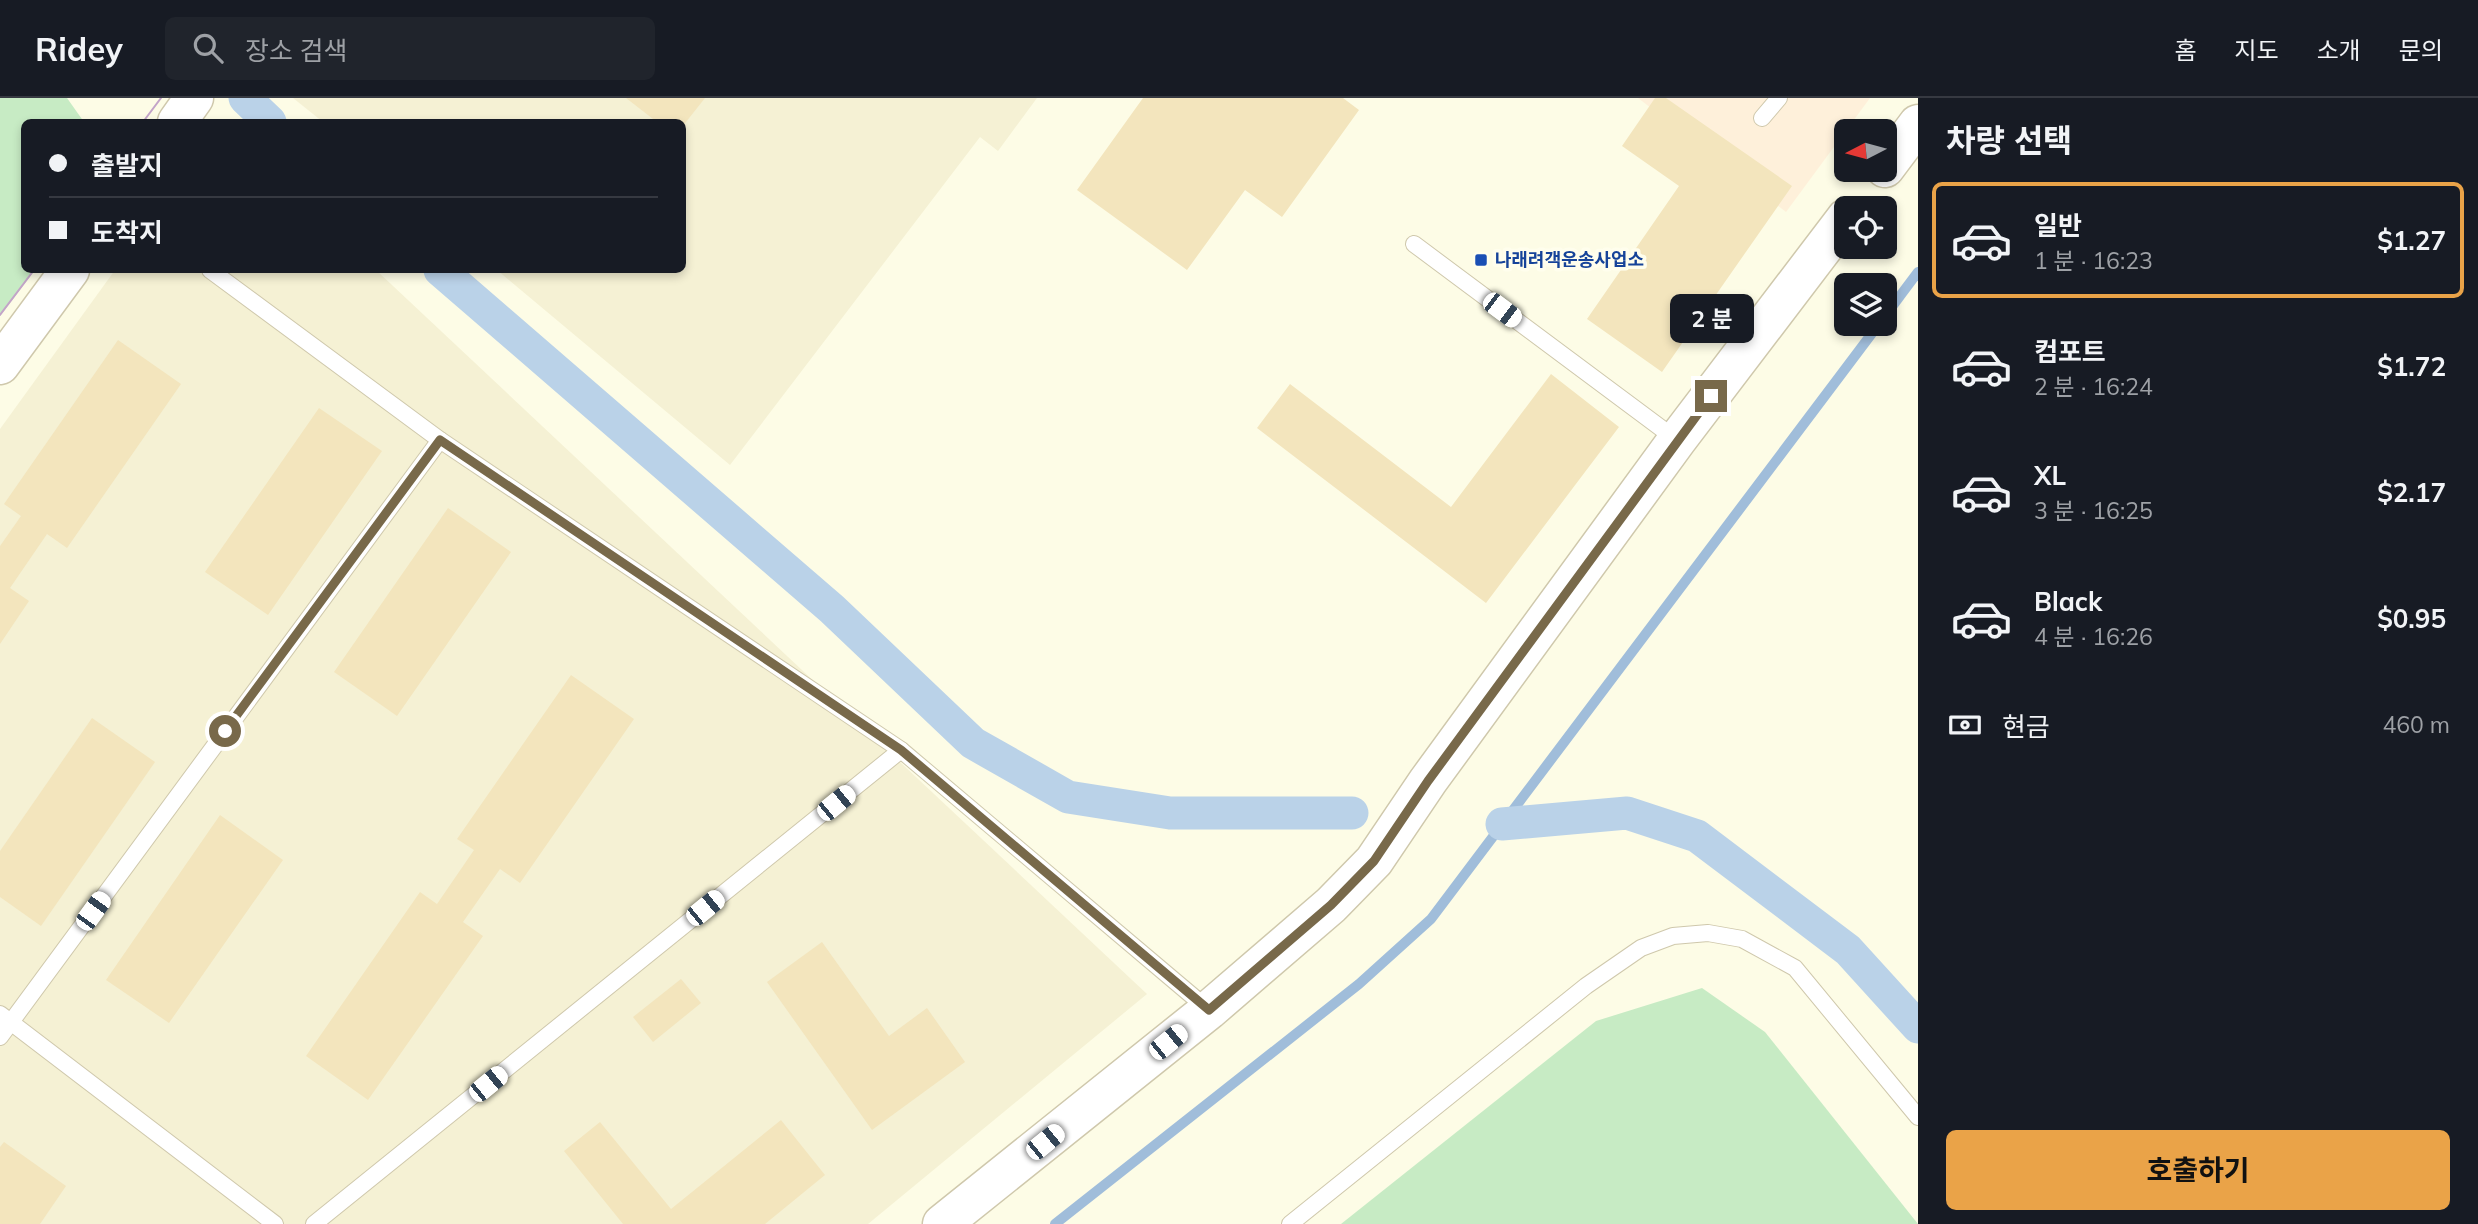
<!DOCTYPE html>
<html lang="ko">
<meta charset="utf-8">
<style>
:root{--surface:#171b24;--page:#20242c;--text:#f1f3f6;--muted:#9ea1a6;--line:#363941;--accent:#eaa348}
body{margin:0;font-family:Mulish,"Noto Sans KR",sans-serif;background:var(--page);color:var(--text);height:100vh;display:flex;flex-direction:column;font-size:26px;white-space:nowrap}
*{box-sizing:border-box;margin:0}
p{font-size:23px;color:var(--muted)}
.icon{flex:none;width:38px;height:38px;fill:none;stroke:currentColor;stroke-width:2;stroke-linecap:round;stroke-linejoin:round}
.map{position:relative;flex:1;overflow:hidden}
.sheet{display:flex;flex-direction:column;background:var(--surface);width:560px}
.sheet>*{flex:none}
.guide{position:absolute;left:21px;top:21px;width:665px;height:154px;border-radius:10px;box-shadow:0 4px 10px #0003;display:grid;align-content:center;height:154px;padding:0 28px;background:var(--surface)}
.needle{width:46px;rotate:264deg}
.tools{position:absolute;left:1834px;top:21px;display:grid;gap:14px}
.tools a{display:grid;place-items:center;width:63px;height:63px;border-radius:10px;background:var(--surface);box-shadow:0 4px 10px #0003;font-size:35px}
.end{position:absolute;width:32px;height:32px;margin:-16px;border:9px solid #78694a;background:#fff;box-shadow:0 0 0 4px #fff}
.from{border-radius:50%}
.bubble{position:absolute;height:49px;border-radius:10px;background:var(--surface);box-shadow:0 4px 10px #0003;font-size:23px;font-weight:700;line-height:49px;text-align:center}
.car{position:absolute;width:21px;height:42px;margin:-21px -10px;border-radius:9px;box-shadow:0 0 5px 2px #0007;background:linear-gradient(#fff 24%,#345 0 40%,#fff 0 76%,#345 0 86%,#fff 0)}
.guide b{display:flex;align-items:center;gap:24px;height:66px;font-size:26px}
.guide b+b{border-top:2px solid var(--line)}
.guide i{width:18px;height:18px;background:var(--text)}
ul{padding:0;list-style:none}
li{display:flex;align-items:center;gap:21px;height:116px;margin:0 14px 10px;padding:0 14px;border:4px solid transparent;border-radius:10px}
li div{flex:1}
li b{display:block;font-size:26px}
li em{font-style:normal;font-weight:700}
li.selected{border-color:var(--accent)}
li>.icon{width:63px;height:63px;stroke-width:1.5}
h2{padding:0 28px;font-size:32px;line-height:84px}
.pay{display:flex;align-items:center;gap:18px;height:77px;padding:0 28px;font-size:26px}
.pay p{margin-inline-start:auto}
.primary-button{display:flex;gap:14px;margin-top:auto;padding:14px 28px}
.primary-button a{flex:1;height:80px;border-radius:10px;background:var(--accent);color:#111;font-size:28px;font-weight:700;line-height:80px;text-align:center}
header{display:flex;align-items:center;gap:42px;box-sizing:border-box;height:98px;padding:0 35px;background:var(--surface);border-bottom:2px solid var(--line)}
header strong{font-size:33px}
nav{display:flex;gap:38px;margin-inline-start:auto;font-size:24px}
.search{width:490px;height:63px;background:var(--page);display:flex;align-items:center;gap:18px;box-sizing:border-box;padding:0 24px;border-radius:10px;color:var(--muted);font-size:26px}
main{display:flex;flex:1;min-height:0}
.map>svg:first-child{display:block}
</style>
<header>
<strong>Ridey</strong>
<div class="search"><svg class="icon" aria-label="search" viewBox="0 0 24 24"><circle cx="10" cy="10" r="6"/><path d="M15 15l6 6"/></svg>장소 검색</div>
<nav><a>홈</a><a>지도</a><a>소개</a><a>문의</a></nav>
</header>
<main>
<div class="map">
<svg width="1918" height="1126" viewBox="0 0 1918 1126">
<rect width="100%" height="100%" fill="#fdfce6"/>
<g fill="#f5f1d4">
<path d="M293,0H1037L998,53L980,39L730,367L497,172H682V24H323Z"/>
<path d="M115,172H376L1147,896L868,1126H0V331Z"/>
</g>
<path fill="#fef0da" d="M1638,0H1870L1786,114Z"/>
<g fill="#c7ebc4">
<path d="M0,0H67L84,24H24V172H35L0,218Z"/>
<path d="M1702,890L1765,934L1918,1126H1341L1596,923Z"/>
</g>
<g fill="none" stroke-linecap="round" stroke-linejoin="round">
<g stroke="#a0bdda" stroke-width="10">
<path d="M1885,218L1918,174"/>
<path d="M1055,1126L1359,886L1431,821L1879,226"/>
</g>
<g stroke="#bad2e8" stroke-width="33">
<path d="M245,0L270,24"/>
<path d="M440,172L832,511L973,645L1068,699L1170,715H1352"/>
<path d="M1502,726L1627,715L1697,738L1848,852L1918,929"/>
</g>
</g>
<g fill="#f3e5bd">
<path d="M626,0H705L682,29V24H657Z"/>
<path d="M1143,0H1343L1359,12L1282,119L1245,92L1187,172L1077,92Z"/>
<path d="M1655,0H1666L1792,88L1662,274L1587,221L1679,88L1622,48Z"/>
<path d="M118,242L181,286L67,450L47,436L10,490L29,503L0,546V448L21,418L4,406Z"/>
<path d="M1551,276L1619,329L1486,505L1257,330L1290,286L1451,409Z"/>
<path d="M319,310L382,353L268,517L205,474Z"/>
<path d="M448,410L511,454L397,618L334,574Z"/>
<path d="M571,577L634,621L520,785L500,771L463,824L483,838L368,1002L306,958L420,794L437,806L474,752L457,741Z"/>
<path d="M92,620L155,664L41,828L0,799V753Z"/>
<path d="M220,717L283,762L169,925L106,882Z"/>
<path d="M822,844L889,938L927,910L965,964L872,1032L767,884Z"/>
<path d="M681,881L701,905L653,944L633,919Z"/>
<path d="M781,1022L825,1077L765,1126H623L564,1053L600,1024L671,1111Z"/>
<path d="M4,1044L66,1088L40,1126H0V1049Z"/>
</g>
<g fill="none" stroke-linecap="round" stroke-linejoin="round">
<defs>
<g id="service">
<path d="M1762,20L1779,0"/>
<path d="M1414,146L1677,342"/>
<path d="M210,172L440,342L901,652L1209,912"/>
<path d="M0,916L275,1126"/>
<path d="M0,939L440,342"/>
<path d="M314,1126L901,652"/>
<path d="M1290,1126L1586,888L1641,850L1673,838L1708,835L1742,841L1795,870L1918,1019"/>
</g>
<g id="tertiary">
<path d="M177,24L194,0"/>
<path d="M1885,70L1918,26"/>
<path d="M0,267L70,172"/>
<path d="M942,1126L1209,912L1331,807L1374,763L1428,683L1677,342L1846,120"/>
</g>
</defs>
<use href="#service" stroke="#cfc8ac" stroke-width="18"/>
<use href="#tertiary" stroke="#cfc8ac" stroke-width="41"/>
<use href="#service" stroke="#fff" stroke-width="16"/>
<use href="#tertiary" stroke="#fff" stroke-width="38"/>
<g stroke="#c3a4c8" stroke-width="2">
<path d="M143,24L161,0"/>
<path d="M0,217L34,172"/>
</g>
</g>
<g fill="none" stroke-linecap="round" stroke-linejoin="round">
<path stroke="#78694a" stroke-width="9" d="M225,633L440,342L901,652L1209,912L1331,807L1374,763L1428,683L1711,298"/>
</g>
<rect fill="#1a4fb4" stroke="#fffeed" stroke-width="2.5" x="1474" y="155" width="14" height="14" rx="3.5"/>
<g text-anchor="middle" stroke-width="7" stroke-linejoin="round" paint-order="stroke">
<g font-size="18" font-weight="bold" fill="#164399" stroke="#fffeed" text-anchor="start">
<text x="1495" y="168">나래려객운송사업소</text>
</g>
</g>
</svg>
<div class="tools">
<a><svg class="needle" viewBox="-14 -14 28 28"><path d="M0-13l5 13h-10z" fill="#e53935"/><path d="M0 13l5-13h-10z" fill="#9ea1a6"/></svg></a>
<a><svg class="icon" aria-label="locate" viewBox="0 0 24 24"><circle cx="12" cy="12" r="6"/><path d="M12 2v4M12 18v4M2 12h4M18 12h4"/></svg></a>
<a><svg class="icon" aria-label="layers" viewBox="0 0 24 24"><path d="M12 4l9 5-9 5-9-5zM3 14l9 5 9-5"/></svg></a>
</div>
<i class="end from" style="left:225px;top:633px"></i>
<i class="end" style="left:1711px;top:298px"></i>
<div class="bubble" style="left:1670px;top:196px;width:84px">2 분</div>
<i class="car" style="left:1502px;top:212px;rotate:127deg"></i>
<i class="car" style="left:836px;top:705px;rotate:51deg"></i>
<i class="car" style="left:705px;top:810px;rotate:51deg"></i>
<i class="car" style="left:93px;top:813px;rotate:36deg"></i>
<i class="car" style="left:1168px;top:944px;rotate:51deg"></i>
<i class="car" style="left:488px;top:986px;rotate:51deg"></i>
<i class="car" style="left:1045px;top:1044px;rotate:51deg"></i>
<div class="guide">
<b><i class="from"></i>출발지</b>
<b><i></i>도착지</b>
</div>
</div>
<section class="sheet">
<h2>차량 선택</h2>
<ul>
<li class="selected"><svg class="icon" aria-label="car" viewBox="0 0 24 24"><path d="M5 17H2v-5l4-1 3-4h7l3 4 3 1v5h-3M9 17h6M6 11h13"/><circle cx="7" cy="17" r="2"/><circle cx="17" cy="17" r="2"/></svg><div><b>일반</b><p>1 분 · 16:23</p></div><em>$1.27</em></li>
<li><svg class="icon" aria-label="car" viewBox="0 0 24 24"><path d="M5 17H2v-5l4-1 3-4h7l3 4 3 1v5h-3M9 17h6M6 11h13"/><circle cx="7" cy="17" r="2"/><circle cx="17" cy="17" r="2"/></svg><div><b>컴포트</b><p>2 분 · 16:24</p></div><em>$1.72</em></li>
<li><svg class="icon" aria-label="car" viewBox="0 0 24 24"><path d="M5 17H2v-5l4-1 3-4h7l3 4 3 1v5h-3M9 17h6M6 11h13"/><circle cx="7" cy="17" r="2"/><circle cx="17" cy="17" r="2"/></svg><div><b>XL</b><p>3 분 · 16:25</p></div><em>$2.17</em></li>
<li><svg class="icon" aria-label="car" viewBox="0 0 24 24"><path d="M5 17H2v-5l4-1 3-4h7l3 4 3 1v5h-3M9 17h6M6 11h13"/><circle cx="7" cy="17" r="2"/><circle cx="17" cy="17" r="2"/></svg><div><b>Black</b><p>4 분 · 16:26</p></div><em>$0.95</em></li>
</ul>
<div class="pay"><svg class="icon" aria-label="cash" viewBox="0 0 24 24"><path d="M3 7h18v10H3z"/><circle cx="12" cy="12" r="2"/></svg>현금<p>460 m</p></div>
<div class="primary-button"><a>호출하기</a></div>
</section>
</main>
